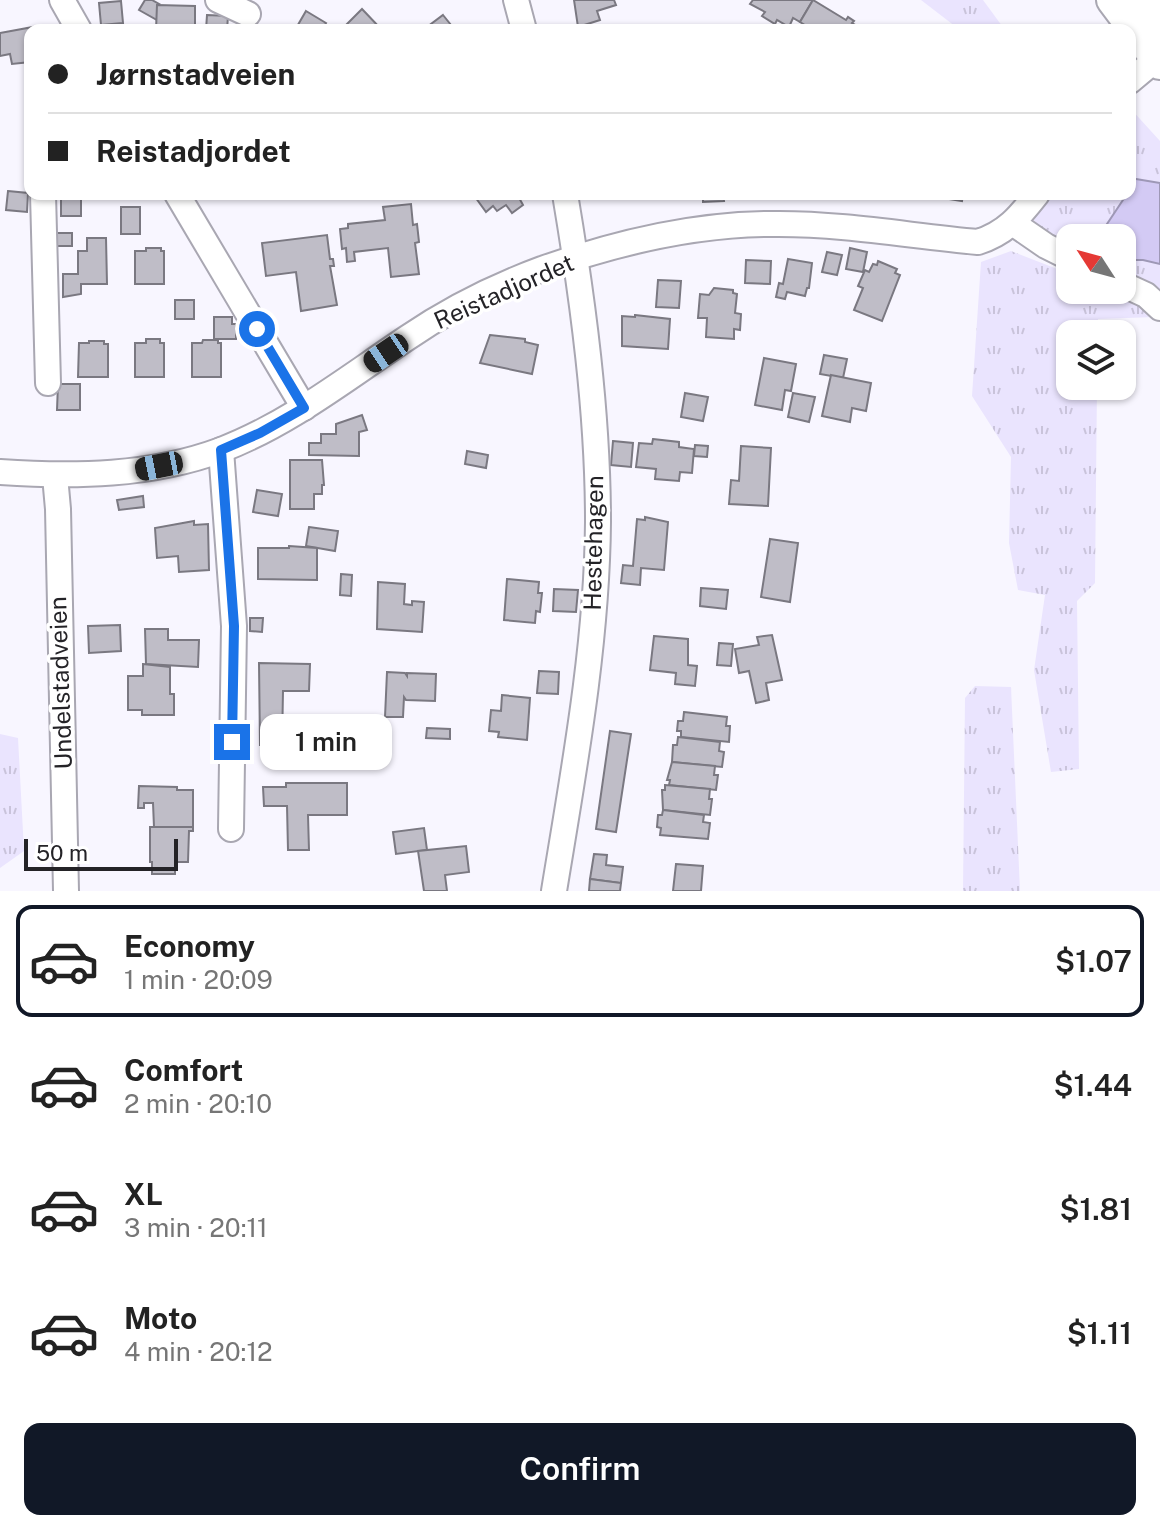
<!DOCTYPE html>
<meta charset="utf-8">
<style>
:root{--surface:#fff;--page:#f6f6f6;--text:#222;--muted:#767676;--line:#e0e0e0;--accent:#111827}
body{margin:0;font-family:"Public Sans",sans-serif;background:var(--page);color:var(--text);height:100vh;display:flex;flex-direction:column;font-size:30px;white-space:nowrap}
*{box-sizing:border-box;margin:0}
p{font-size:26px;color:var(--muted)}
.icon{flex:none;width:44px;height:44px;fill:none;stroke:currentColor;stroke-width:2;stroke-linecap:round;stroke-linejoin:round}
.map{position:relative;height:891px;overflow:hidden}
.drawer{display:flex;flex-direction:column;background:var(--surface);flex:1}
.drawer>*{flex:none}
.guide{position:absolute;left:24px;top:24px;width:1112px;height:176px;border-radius:16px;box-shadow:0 2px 6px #0004;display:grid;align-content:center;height:176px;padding:0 24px;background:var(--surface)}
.needle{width:52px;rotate:306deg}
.tools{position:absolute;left:1056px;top:224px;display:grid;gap:16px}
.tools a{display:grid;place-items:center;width:80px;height:80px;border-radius:16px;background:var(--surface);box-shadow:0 2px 6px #0004;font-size:40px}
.scale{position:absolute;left:24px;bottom:20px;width:154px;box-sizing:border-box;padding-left:8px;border:4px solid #242327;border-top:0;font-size:22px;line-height:28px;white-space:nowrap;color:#242327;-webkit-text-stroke:6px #fff;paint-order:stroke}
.end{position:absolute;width:36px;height:36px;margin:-18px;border:10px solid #1a73e8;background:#fff;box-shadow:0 0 0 4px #fff}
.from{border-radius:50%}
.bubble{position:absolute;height:56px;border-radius:16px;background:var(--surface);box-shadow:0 2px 6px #0004;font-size:26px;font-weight:600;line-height:56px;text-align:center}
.car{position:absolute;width:24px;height:48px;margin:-24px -12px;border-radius:10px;box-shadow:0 0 6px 2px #0007;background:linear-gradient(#222 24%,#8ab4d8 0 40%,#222 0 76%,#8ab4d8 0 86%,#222 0)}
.guide b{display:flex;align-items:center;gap:28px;height:76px;font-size:30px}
.guide b+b{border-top:2px solid var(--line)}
.guide i{width:20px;height:20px;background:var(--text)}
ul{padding:14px 0 0;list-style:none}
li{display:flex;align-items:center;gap:24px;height:112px;margin:0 16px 12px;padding:0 8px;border:4px solid transparent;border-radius:16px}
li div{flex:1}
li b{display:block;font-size:30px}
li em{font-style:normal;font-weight:600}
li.current{border-color:var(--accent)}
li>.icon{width:72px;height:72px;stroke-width:1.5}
.button{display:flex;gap:16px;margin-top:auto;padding:16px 24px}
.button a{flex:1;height:92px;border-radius:16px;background:var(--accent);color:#fff;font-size:32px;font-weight:600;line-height:92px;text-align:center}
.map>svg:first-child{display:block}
</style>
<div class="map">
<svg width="1160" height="891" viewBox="0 0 1160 891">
<defs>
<pattern id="grass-tufts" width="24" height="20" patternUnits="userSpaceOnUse" patternTransform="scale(2)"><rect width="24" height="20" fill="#eae4fe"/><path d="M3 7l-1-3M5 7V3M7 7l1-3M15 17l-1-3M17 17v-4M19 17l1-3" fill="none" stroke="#c9c3da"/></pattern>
</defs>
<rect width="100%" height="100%" fill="#f8f6ff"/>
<g fill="url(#grass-tufts)">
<path d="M921,0H983L1005,30H960Z"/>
<path d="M1130,108L1160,141V291L1122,274V238H1070V247L1052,237L1032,219L1054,194H1130Z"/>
<path d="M1011,251L1070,274V290C1111,290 1123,289 1155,317L1098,319V334H1070V386H1097L1095,583L1077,601L1079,769L1051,772L1034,670L1045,595L1018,590L1009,543L1011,457L972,396L981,262Z"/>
<path d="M975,686L1011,687L1020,891H963L965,698Z"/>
<path d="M0,734L18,738L24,851L0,868Z"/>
</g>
<path fill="#d3caf4" stroke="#9e98b6" stroke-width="2" d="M1130,178L1160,183V264L1143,260H1127L1122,254V238H1109L1103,230L1127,194H1130Z"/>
<g fill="#bfbdc7" stroke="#7a7881" stroke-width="2">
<path d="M145,0H152L159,4L157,5V20L139,10Z"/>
<path d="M574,0H614L616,5L597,11L600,20L578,27Z"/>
<path d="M753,0H813L800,22L793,18L789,27L777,20L775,24L762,16L765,12L750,4Z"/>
<path d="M813,0L846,20L848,17L854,21L852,23L859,27L857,30H806L808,27L800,22Z"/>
<path d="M121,1L123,23L101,25L99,3Z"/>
<path d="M157,5L195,6V26H182V30H156Z"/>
<path d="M362,9L382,30H341Z"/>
<path d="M306,11L326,23L322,30H295Z"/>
<path d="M207,15L228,16L227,30H206Z"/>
<path d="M443,15L455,30H423Z"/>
<path d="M33,27L34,30H30V62L12,64L10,54L0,56V33Z"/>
<path d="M8,191L28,193L27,212L6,210Z"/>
<rect x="61" y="194" width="20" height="22"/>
<path d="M473,194H519L518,196L523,205L512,213L506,205L497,211L493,206L486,212Z"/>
<path d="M703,194H723L724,201L703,202Z"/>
<path d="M936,194H963L962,201L936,197Z"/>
<path d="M411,204L413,225L417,224L419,242L415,243L419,274L391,277L388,248L354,252L355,261L347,262L346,248L342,249L340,229L348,228V224L385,220L383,207Z"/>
<rect x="121" y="207" width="19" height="27"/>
<rect x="55" y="233" width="17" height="13"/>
<path d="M327,235L330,259H333L334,266H330L337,305L301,311L296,272L266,276L262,243Z"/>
<path d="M87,238H106L107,284H81V294L63,297V274H78V251H87Z"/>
<path d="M146,248H161V251H164V284H135V251H146Z"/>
<path d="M850,248L867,252L863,272L846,269Z"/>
<path d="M827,252L842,255L837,275L822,272Z"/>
<path d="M788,259L812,263L809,288H807L805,296L787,292L785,299L776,297L779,283L783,284Z"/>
<path d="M746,260L771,261L770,284L745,283Z"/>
<path d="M878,261L897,269L895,273L900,275L882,321L854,310L863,288L858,286L865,270L869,272L873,264L877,265Z"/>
<path d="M658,280L681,281L679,308L656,307Z"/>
<path d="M714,288L733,290V293L737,294L735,313L741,314L740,330L734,329V339L706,337L707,318H698L700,294L709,295Z"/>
<rect x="175" y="300" width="19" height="19"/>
<path d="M635,315L670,319L668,349L622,346V316L635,317Z"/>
<path d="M214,317H232V324H236V339H214Z"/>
<path d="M490,335L525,339V342L538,345L532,374L480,363Z"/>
<path d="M146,339H160V343H164V377H135V343H146Z"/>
<path d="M203,340H218V343H221V377H192V343H202Z"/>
<path d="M89,341H104V344H108V377H78L79,343H89Z"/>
<path d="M824,355L847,359L843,378L820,374Z"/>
<path d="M764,358L796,364L791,391L785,390L782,410L755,405Z"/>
<path d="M831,375L871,383L866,411L852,408L850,422L822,416Z"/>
<path d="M58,384H80V410H57Z"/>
<path d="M685,393L708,397L703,421L681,417Z"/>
<path d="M793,393L815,397L809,422L788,417Z"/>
<path d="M362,415L367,430L359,432V456L309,455V443H321V434H336V424Z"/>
<path d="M653,439L679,442V447L694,449L692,473L680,472L679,481L655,479L656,469L636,467L639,443L652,444Z"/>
<path d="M613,441L633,443L631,467L611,465Z"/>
<path d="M695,445L708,446L707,457L694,456Z"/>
<path d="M741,446L771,448L768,506L729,504L731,480L739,481Z"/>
<path d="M467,451L488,455L486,468L465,464Z"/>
<path d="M290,460H322L324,485H322V494H314V509H290Z"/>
<path d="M257,490L282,494L278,516L253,512Z"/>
<path d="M143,496L144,507L119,510L117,500Z"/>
<path d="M645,517L668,522L664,570L641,568L640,585L621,583L623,565L633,566L637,519L645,520Z"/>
<path d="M194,521V525L208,524L209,570L179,572L178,556L157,558L155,528Z"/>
<path d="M309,527L338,531L335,551L306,546Z"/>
<path d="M770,539L798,543L790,602L761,597Z"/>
<path d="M289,546L317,548V580L258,579V548H289Z"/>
<path d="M341,574L352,575L351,596L340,595Z"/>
<path d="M507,579L539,582L538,593H542L540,612L536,611L535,623L504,620Z"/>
<path d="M378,582L405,584L404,604L412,605V601L424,602L422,632L377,629Z"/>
<path d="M701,588L728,590L726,609L700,606Z"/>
<path d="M554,589L578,590L576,612L553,611Z"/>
<path d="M250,618H263L262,632L250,631Z"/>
<path d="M120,625L121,651L89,653L88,626Z"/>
<path d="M145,629H168V640H199L198,667L146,664Z"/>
<path d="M772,635L782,680L766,683L769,700L756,703L749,671L739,673L735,649L759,645L757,637Z"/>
<path d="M654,636L688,639V665L697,666L695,686L675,684L676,673L650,670Z"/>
<path d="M719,643L733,644L731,666L717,665Z"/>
<path d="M259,663L310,664L309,691H283L282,745H260Z"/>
<path d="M143,664L170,667V694H174V715H142V710H128V676H143Z"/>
<path d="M539,671L559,672L558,694L537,693Z"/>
<path d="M387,672L405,673L407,676V673L436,674L435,701L406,700L404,697L403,717H385Z"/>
<path d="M502,695L530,698L527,740L498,737L499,732L489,731L491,710L501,711Z"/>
<path d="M684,712L727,717L726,726H730L729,742L681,737V731H677L678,721H683Z"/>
<path d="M427,728L450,729V739L426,738Z"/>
<path d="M610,731L631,734L616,832L596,829Z"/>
<path d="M678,737L720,742L719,751L724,752L722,767L672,762L673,745H677Z"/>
<path d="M672,762L715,766L714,775H718L716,790L669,785L670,780H667Z"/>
<path d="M286,783H347V815H308L309,850H288L287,806H264L263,787H286Z"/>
<path d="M665,785L710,789L709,799H712L710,815L663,810L662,790H665Z"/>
<path d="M139,786L177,787V790H193V827H154L153,803H144V808H138Z"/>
<path d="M663,810L704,815L703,822L710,823L708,839L660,835L661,828L657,827L658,815H662Z"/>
<path d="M150,827H193V831H189L188,862H175V874H152V862H150Z"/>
<path d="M424,828L427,850L396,854L393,832Z"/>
<path d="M466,846L469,872L445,875L447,891H424L418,851Z"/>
<path d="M594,854L607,855L606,865L623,867L621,883L590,879Z"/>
<path d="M676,864L703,866L701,891H673Z"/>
<path d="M590,879L621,883L620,891H589Z"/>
</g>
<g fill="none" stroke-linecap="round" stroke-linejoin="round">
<defs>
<g id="minor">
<path d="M62,0L79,30"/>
<path d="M218,0L248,14"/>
<path d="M516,0L524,30"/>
<path d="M1130,81L1160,56"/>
<path d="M43,194L48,383"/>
<path d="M177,194L304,408"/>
<path d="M1014,224L1046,246L1070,258"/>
<path d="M1122,284L1146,295L1160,308"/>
<path d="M221,450L234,626L231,829"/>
<path d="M0,472C74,477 151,476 221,450C289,424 347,378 407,338C448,310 496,286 542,269C618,242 698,223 779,224C846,224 911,236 978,242C1006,233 1019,217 1037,194"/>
<path d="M55,476L58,509L66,891"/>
<path d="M554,891C574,769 597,645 598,522C598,413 583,301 565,194"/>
</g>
<g id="major">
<path d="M1112,0L1160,64"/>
<path d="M1143,0L1160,24"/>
</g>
</defs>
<use href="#minor" stroke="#a9a7b2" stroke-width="28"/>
<use href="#major" stroke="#a9a7b2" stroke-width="34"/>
<use href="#minor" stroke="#fff" stroke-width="24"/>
<use href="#major" stroke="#fff" stroke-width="30"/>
</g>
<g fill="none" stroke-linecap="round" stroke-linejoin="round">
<path stroke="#1a73e8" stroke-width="10" d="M232,742L234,626L221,450L260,433L304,408L257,329"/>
</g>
<g text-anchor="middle" stroke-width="7" stroke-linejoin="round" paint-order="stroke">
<g font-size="24" fill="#242327" stroke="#fff">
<text transform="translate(504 292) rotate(-24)" y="8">Reistadjordet</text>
<text transform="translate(594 543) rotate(-89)" y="8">Hestehagen</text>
<text transform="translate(61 683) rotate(-92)" y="8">Undelstadveien</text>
</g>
</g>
</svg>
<div class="tools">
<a><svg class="needle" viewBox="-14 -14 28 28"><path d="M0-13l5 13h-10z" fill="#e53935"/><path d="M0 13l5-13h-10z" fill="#767676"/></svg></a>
<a><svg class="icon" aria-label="layers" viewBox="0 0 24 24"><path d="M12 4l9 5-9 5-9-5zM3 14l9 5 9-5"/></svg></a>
</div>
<div class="scale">50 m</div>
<i class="end from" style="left:257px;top:329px"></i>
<i class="end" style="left:232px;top:742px"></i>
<div class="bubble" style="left:260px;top:714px;width:132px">1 min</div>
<i class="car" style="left:386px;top:353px;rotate:236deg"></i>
<i class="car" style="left:159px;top:466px;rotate:259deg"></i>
<div class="guide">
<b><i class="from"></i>Jørnstadveien</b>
<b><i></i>Reistadjordet</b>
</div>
</div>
<section class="drawer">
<ul>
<li class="current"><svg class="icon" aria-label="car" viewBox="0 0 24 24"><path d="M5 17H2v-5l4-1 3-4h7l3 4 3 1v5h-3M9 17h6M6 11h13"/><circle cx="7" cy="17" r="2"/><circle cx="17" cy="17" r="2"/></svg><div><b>Economy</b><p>1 min · 20:09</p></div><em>$1.07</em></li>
<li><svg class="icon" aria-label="car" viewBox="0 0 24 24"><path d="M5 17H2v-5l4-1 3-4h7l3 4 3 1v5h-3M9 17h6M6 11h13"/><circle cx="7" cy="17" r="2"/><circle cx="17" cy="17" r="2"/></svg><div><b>Comfort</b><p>2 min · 20:10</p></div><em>$1.44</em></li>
<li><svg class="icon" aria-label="car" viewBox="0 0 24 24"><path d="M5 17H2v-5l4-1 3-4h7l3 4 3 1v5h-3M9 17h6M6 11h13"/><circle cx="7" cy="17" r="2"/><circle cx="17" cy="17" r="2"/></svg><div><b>XL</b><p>3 min · 20:11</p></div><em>$1.81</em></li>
<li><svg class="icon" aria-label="car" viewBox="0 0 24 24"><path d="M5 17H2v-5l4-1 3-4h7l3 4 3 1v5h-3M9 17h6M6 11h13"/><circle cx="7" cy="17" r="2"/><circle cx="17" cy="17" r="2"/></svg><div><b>Moto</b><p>4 min · 20:12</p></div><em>$1.11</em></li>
</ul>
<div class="button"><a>Confirm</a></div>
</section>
